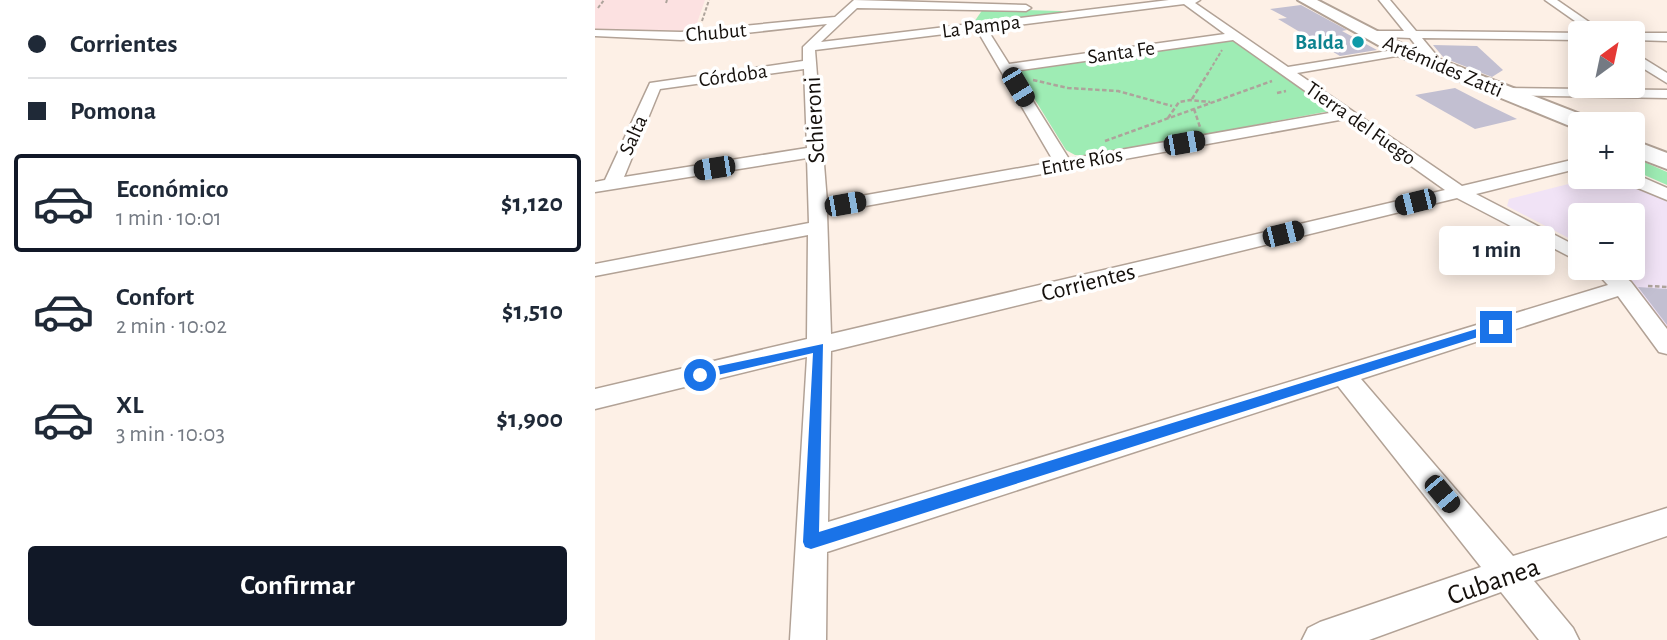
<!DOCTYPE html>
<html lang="es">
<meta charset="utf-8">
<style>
:root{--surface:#fff;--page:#f6f6f7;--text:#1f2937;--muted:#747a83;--line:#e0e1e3;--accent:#111827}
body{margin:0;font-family:"Alegreya Sans",sans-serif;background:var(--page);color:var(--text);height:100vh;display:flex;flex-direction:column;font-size:26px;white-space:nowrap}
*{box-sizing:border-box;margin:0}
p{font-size:23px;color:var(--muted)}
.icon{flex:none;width:38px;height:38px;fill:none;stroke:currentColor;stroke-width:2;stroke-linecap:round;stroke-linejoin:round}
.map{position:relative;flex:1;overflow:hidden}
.panel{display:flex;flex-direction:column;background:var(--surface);width:595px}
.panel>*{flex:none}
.top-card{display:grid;align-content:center;height:154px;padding:0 28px;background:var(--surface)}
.needle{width:46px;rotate:33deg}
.buttons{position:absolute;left:973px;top:21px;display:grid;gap:14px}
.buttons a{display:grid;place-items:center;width:77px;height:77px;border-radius:7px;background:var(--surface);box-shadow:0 4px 18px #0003;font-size:35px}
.end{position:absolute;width:32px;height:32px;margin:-16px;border:9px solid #1a73e8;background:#fff;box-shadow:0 0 0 4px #fff}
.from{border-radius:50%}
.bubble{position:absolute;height:49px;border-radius:7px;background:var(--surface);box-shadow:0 4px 18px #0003;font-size:23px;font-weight:600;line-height:49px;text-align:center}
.car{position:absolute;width:21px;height:42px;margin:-21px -10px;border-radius:9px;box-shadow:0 0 5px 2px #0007;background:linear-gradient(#222 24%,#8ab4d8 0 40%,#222 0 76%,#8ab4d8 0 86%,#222 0)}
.top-card b{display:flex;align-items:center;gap:24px;height:66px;font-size:26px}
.top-card b+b{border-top:2px solid var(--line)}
.top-card i{width:18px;height:18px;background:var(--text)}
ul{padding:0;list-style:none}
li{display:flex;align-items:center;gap:21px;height:98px;margin:0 14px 10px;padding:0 14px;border:4px solid transparent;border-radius:7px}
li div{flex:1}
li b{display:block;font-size:26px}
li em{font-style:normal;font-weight:600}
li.selected{border-color:var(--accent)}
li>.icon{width:63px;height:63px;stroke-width:1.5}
.button{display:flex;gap:14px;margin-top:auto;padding:14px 28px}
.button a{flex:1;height:80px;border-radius:7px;background:var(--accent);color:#fff;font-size:28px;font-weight:600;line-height:80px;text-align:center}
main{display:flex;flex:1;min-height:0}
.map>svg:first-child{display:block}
</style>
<main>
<section class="panel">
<div class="top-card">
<b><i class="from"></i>Corrientes</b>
<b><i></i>Pomona</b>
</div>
<ul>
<li class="selected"><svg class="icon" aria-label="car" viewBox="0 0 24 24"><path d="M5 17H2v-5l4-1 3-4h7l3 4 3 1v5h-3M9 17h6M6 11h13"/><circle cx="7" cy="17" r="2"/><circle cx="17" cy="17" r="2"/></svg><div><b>Económico</b><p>1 min · 10:01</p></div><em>$1,120</em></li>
<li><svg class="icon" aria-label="car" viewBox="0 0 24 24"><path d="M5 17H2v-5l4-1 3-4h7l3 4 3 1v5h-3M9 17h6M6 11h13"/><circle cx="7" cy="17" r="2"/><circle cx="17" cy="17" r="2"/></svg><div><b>Confort</b><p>2 min · 10:02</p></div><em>$1,510</em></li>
<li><svg class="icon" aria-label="car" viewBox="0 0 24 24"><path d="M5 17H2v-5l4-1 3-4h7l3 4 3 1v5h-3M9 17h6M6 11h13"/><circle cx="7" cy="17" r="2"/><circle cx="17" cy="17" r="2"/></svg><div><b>XL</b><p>3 min · 10:03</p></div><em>$1,900</em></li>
</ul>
<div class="button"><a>Confirmar</a></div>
</section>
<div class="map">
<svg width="1072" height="640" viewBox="0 0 1072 640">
<rect width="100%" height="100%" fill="#fdf0e6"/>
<path fill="#f1e3f6" d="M1001,177L1022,178L1072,200V327L1040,287L1030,268H1038V215H985V244L912,206L914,199Z"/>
<path fill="#fce1e1" d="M0,0H110L101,26L89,31L0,29Z"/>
<g fill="#9eecb4">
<path d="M388,9L465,11L469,12L377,25Z"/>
<path d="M634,40L644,44L734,106L735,111L494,156L480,155L471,150L424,74L425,70Z"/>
<path d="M1047,161L1072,172V185L1038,170V164Z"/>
</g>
<g fill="#c2bfd1">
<path d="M706,5L752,30L747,31L782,50L745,56L683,19L692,18L675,9Z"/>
<path d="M838,45L882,46L908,70L897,77L849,58Z"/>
<path d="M860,88L889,103L922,119L880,129L820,95Z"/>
<path d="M1043,287L1072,289V325Z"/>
</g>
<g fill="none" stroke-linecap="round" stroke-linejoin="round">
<defs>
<g id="minor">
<path d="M259,0L431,5L436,8L431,11L262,8L226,42L574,0H605L600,3L693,67L811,48L813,51L807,55L702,73L867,186L985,158V168L881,194L985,248V262L862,198L236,351L233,522L1013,285L997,268H1019L1036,282L1072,329V354L1064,352L1023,296L766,379L918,556L1072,508V536L939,581L978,628L984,640H944L906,592L774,640H707L713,628L725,622L886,567L743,386L232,552L231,640H195L212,357L0,409V389L212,339L213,235L0,276V264L214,223L212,158L0,192V182L10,180L55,83L208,61V47L232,24L86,40L0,36V30L86,32L240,17ZM589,4L630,34L414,64L392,29ZM382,30L459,162L232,202L220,50ZM638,40L740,112L474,159L419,71ZM209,69L212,148L29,177L65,89ZM750,119L850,190L236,334L232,213Z"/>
<path d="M784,0H795L821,31L988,33H985V40L827,38L852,68L846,72L841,71L815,38L771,36L769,34L775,31H809Z"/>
<path d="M950,0H962L1010,33H997Z"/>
<path d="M1072,33V41L1038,40V33Z"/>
<path d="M1038,52L1072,73V83L1038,62Z"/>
<path d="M907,88L1072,90V98L902,95V89Z"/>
<path d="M1038,173L1072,188V200L1026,181L1023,177H1038Z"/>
</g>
<g id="secondary">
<path d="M703,0H722L813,47L998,119L1001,124H985V129H982L801,55Z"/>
<path d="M1038,140L1072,153V169L1038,156Z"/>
</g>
</defs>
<use href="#minor" stroke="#b2a296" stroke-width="3"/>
<use href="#secondary" stroke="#b2a296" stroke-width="4"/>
<g stroke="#ada39b" stroke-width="2" stroke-dasharray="3.5 2" stroke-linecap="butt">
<path d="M71,3L72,0"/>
<path d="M3,8L9,0"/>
<path d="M107,21L114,0"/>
<path d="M612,75L627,50"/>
</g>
<g stroke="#ada39b" stroke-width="2.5" stroke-dasharray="4.5 2.5" stroke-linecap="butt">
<path d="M438,80L473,88L523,91L577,106"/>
<path d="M682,93L691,91"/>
<path d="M597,99L613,73"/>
<path d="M599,109L605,127"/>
<path d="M573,118L584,102L595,100L615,102"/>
<path d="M510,141L677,81"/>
<path d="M1053,286L1072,287"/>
</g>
<use href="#minor" fill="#fff" fill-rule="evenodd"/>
<use href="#secondary" fill="#fff" fill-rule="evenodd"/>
</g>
<path fill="#1a73e8" d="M901,323L906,327L905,330L216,549L210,547L208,542L218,353L105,379L99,375L105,370L228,344L224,532Z"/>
<circle fill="#0f9aa8" stroke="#fff" stroke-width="2.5" cx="763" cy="42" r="7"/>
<g text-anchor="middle" stroke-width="7" stroke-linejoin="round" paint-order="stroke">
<g font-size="21" fill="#15100c" stroke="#fff">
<text transform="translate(386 26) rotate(-7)" y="7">La Pampa</text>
<text transform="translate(121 32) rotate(-5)" y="7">Chubut</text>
<text transform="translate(526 52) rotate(-8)" y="7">Santa Fe</text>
<text transform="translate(848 66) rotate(23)" y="7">Artémides Zatti</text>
<text transform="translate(138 75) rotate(-8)" y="7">Córdoba</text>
<text transform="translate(766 123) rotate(35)" y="7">Tierra del Fuego</text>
<text transform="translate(38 135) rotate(-66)" y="7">Salta</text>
<text transform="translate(487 161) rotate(-10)" y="7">Entre Ríos</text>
</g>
<g font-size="21" font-weight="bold" fill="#0d838f" stroke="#fff" text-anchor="end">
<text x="749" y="49">Balda</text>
</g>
<g font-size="24" fill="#15100c" stroke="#fff">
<text transform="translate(219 120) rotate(-93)" y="8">Schieroni</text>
<text transform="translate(493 282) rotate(-14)" y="8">Corrientes</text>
</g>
<g font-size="28" fill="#15100c" stroke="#fff">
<text transform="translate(898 580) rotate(-19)" y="10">Cubanea</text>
</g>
</g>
</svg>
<div class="buttons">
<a><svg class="needle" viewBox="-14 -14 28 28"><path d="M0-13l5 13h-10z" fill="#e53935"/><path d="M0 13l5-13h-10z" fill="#747a83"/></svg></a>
<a>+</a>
<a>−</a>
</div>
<i class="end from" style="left:105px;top:375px"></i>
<i class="end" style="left:901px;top:327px"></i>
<div class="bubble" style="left:844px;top:226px;width:116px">1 min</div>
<i class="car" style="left:423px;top:87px;rotate:149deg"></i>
<i class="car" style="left:589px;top:143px;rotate:80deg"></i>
<i class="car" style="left:119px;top:168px;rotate:261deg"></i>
<i class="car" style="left:820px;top:202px;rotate:256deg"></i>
<i class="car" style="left:250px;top:204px;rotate:80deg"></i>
<i class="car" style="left:688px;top:234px;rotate:76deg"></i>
<i class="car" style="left:847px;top:494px;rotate:140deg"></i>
</div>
</main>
